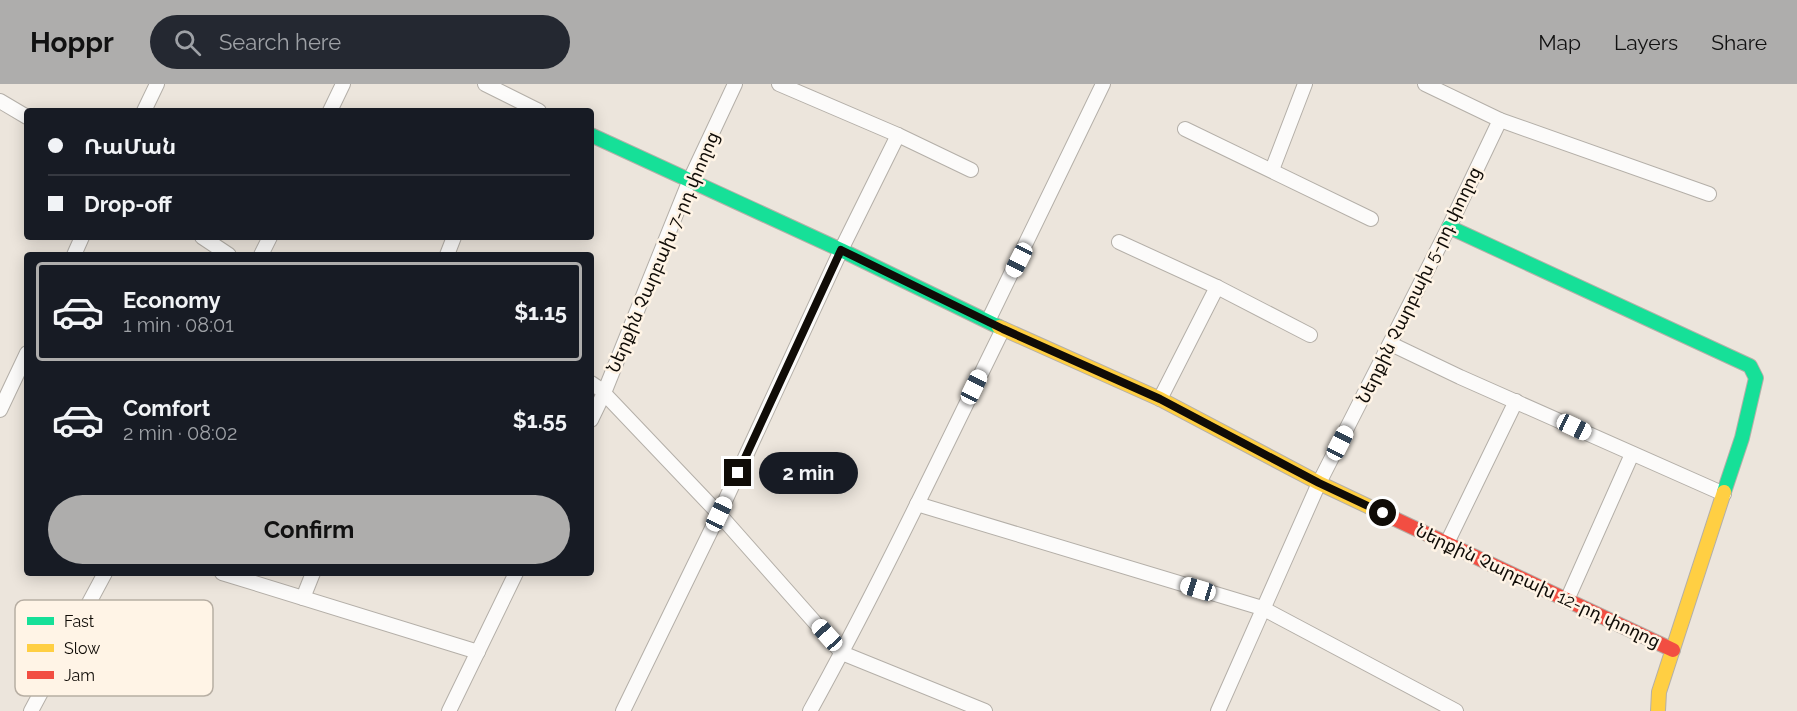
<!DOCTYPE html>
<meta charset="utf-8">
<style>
:root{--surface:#171b24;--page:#242831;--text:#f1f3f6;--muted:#9ea1a6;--line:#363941;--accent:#aeadac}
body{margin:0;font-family:Raleway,"Noto Sans Armenian",sans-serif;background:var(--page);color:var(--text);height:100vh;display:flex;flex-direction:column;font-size:22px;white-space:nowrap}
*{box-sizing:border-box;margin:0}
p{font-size:20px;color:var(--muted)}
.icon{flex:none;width:33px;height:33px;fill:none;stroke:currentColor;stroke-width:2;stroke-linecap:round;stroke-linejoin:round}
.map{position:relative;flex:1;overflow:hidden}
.details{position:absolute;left:24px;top:168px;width:570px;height:324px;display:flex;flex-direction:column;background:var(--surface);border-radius:6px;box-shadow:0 3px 15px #0003}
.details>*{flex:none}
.banner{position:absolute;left:24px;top:24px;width:570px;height:132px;border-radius:6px;box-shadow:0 3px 15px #0003;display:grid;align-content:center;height:132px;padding:0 24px;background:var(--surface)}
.end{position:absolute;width:27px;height:27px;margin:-14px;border:8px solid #100c07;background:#fff;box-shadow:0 0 0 3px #fff}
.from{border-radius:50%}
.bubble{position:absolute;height:42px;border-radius:21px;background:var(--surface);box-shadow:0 3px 15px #0003;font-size:20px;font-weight:700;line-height:42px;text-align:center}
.car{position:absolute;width:18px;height:36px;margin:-18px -9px;border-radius:8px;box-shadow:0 0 4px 2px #0007;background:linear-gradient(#fff 24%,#345 0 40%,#fff 0 76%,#345 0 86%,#fff 0)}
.banner b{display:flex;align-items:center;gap:21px;height:57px;font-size:22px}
.banner b+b{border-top:2px solid var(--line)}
.banner i{width:15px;height:15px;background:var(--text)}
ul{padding:10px 0 0;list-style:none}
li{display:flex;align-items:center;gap:18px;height:99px;margin:0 12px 9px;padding:0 12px;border:3px solid transparent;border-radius:6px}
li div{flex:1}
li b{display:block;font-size:22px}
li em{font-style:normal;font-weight:700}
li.selected{border-color:var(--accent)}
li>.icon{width:54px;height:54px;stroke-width:1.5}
.primary-button{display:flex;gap:12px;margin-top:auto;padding:12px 24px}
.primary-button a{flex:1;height:69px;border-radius:36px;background:var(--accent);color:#111;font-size:24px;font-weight:700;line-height:69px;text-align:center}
header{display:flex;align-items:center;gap:36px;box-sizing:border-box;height:84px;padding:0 30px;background:var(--accent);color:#111}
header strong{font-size:28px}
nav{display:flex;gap:33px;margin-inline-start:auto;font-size:21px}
.search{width:420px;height:54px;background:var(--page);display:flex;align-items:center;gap:15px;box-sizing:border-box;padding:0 21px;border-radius:33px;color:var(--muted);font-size:22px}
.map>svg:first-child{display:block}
</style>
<header>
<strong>Hoppr</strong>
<div class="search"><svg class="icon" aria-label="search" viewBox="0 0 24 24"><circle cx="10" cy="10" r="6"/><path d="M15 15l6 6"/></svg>Search here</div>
<nav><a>Map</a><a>Layers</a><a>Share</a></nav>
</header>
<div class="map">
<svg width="1797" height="627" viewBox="0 0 1797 627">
<rect width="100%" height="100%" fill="#ece5dc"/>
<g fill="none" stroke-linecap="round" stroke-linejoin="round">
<defs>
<g id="street">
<path d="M485,0L539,27"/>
<path d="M779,0L898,51L971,86"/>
<path d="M1425,0L1500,36L1709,110"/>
<path d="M0,17L27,33"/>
<path d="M144,27L157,0"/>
<path d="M330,27L343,0"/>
<path d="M1185,45L1371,135"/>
<path d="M1272,86L1305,0"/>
<path d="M202,153L229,171"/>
<path d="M1119,158L1217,203L1310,251"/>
<path d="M74,171L82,153"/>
<path d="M261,171L270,153"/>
<path d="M447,171L454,153"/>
<path d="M988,237L1103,0"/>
<path d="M1391,260L1460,293L1724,410"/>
<path d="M591,299L600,305L719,430L842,569L985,627"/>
<path d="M1160,315L1217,203"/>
<path d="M0,326L27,269"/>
<path d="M591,336L604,309L689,98L735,0"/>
<path d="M917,420L1262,524L1456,627"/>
<path d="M1447,459L1516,317"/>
<path d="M222,489L478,568"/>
<path d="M303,514L313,489"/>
<path d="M1567,516L1632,370"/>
<path d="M31,627L105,489"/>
<path d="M449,627L516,489"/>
<path d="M623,627L719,430L841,166L898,51"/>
<path d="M810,627C879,502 940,373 1003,245"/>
<path d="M1218,627L1319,399L1449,143L1500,36"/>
</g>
<g id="fast">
<path d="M591,51L841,166L999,243"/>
<path d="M1449,143L1750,282L1756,294L1742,354L1724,408"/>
</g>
<g id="slow">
<path d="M999,243L1160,315L1319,399L1395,435"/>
<path d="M1658,627L1659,608L1724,408"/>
</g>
<path id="jam" d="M1395,435L1673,566"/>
</defs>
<use href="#street" stroke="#b4afa8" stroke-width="16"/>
<use href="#fast" stroke="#b4afa8" stroke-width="16"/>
<use href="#slow" stroke="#b4afa8" stroke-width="16"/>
<use href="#jam" stroke="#b4afa8" stroke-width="16"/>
<use href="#street" stroke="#fcfbfa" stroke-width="14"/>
<use href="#fast" stroke="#16e098" stroke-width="14"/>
<use href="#slow" stroke="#ffcf43" stroke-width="14"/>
<use href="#jam" stroke="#f24e42" stroke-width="14"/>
</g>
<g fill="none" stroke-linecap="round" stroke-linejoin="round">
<path stroke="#100c07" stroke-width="8" d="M738,389L841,166L1003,245L1160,315L1319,399L1383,429"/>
</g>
<g text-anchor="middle" stroke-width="5" stroke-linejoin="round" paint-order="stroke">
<g font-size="18" fill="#100c07" stroke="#fff4e6">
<text transform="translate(663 168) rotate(-67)" y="6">Ներքին Չարբախ 7-րդ փողոց</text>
<text transform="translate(1419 201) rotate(-64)" y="6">Ներքին Չարբախ 5-րդ փողոց</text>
<text transform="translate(1538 502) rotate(25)" y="6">Ներքին Չարբախ 12-րդ փողոց</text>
</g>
</g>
<rect x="15" y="516" width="198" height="96" rx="9" fill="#fff4e6" stroke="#b7aea3" stroke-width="1.5"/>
<rect x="27" y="533" width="27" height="8" fill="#16e098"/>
<rect x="27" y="560" width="27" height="8" fill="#ffcf43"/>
<rect x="27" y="587" width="27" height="8" fill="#f24e42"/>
<g font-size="16" fill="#100c07">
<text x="64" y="543">Fast</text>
<text x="64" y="570">Slow</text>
<text x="64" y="597">Jam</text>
</g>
</svg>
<i class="end from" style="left:1383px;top:429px"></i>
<i class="end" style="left:738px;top:389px"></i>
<div class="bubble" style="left:759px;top:368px;width:99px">2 min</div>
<i class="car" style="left:1019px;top:176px;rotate:207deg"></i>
<i class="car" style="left:974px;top:303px;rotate:26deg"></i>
<i class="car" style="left:1574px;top:343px;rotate:115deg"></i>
<i class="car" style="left:1340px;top:359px;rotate:27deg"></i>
<i class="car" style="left:719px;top:430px;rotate:25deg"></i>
<i class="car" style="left:1198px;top:505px;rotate:287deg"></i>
<i class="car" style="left:827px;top:551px;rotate:318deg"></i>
<div class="banner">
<b><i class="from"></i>ՌաՄան</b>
<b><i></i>Drop-off</b>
</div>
<section class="details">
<ul>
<li class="selected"><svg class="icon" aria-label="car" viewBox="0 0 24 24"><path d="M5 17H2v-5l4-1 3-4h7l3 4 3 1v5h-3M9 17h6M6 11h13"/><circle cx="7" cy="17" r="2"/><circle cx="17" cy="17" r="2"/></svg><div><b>Economy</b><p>1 min · 08:01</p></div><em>$1.15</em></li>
<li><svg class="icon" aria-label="car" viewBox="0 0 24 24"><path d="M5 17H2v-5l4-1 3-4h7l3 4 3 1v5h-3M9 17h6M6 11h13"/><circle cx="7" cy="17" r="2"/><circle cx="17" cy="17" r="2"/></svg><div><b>Comfort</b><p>2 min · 08:02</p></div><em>$1.55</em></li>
</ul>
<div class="primary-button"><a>Confirm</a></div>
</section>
</div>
